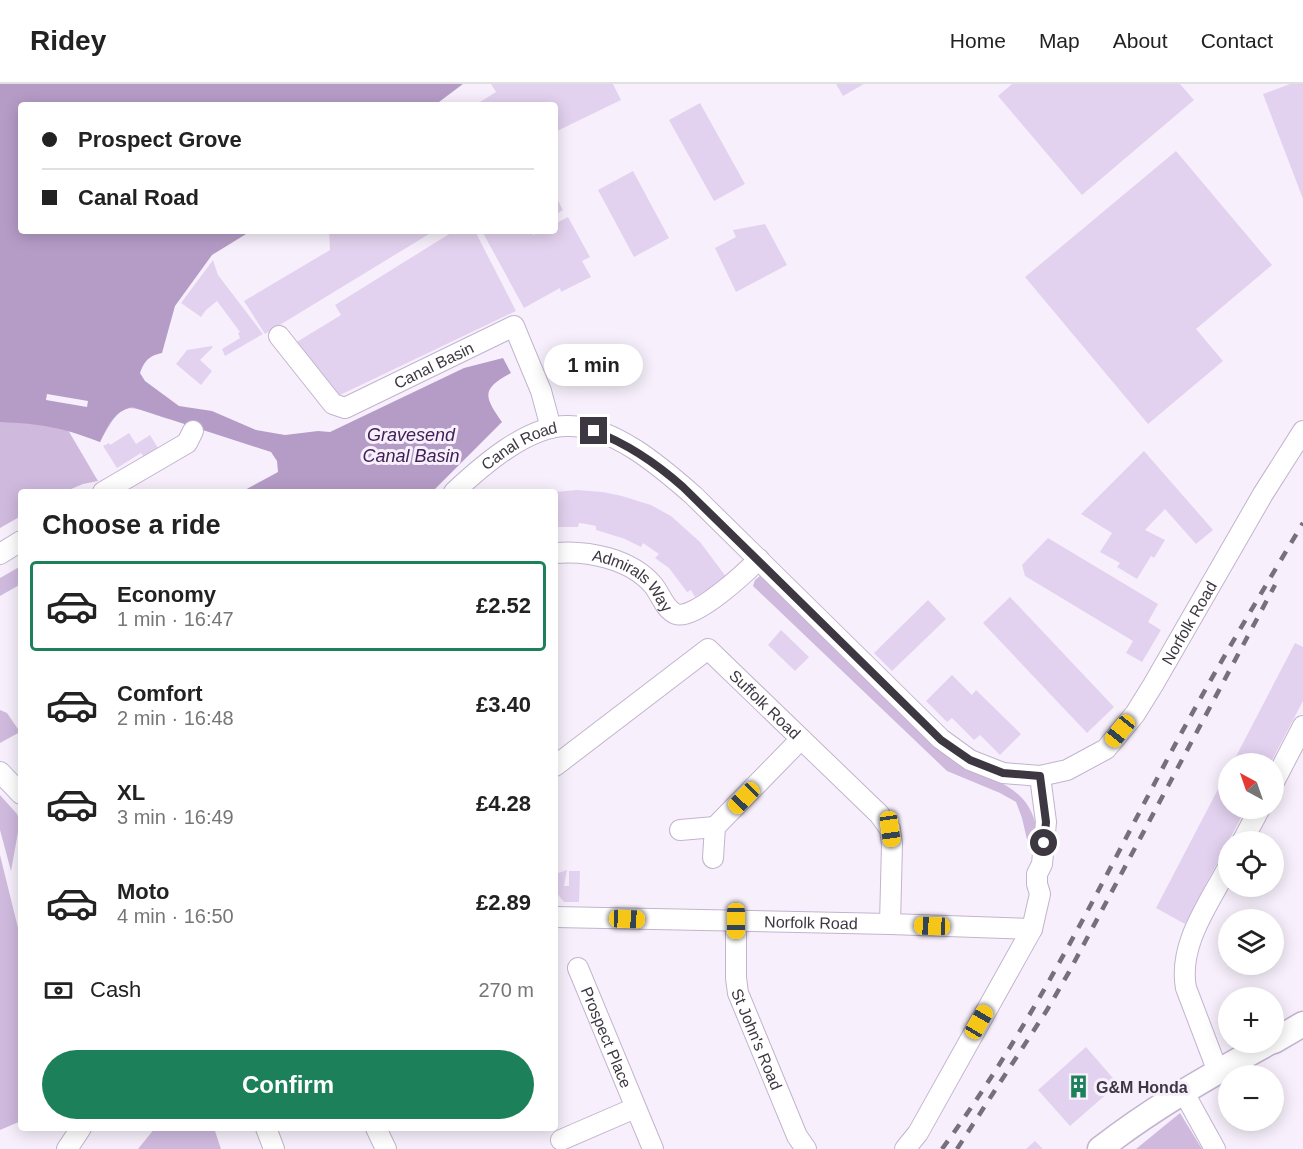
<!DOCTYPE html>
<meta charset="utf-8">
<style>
:root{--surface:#fff;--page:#f2f2f2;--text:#222;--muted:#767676;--line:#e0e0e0;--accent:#1c815a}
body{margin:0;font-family:Arial,sans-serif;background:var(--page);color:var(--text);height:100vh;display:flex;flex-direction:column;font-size:22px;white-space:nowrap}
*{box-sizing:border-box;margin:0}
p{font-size:20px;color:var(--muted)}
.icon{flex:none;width:33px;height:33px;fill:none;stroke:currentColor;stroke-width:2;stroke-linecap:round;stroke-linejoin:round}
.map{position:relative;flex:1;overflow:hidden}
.details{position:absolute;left:18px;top:405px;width:540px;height:642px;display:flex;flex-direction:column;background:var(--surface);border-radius:6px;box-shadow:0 3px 15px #0003}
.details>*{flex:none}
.hud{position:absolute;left:18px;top:18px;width:540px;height:132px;border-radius:6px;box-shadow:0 3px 15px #0003;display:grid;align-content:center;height:132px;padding:0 24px;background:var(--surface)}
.needle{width:39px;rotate:320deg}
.fabs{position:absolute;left:1218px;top:669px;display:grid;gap:12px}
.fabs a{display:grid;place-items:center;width:66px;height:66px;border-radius:50%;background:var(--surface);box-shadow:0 3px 15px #0003;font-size:30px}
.end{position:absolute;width:27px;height:27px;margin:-14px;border:8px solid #3d3742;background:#fff;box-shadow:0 0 0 3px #fff}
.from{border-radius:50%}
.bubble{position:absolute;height:42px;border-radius:21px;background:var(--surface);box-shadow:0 3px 15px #0003;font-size:20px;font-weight:700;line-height:42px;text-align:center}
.car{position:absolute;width:18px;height:36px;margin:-18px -9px;border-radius:8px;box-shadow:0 0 4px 2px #0007;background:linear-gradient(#f5c518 24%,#345 0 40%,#f5c518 0 76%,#345 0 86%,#f5c518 0)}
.hud b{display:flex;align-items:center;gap:21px;height:57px;font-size:22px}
.hud b+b{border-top:2px solid var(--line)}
.hud i{width:15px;height:15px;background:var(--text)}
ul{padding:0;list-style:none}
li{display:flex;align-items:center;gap:18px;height:90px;margin:0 12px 9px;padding:0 12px;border:3px solid transparent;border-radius:6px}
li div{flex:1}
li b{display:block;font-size:22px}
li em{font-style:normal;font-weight:700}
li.current{border-color:var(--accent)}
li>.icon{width:54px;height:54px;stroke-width:1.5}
h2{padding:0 24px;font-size:27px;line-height:72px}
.pay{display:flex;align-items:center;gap:15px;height:66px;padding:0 24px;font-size:22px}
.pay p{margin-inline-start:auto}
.cta{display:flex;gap:12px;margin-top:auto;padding:12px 24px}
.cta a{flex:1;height:69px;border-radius:36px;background:var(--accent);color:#fff;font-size:24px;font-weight:700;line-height:69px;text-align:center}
header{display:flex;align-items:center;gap:36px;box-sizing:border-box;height:84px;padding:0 30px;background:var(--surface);border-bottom:2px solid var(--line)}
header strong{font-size:28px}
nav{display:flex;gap:33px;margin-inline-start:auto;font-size:21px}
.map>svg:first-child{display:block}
</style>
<header>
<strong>Ridey</strong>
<nav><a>Home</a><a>Map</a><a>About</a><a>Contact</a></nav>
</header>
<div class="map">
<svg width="1303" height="1065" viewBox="0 0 1303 1065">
<rect width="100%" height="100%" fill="#f7f0fc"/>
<g fill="#cfbade">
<path d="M0,303L132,321L171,336C126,321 124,313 100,358L68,346L98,397L83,400L64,408H21V432L0,444Z"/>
<path d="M21,482V500L0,512V494Z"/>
<path d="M760,492L973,686C999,697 1027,707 1035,738C1037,745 1035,755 1035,762L1028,760L1022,734L1016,718L1000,709L947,687L753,502L755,496Z"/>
<path d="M0,626L7,629L20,648L0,659Z"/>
<path d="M0,711L17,730L20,737L11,787L0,746Z"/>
<path d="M0,771L21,856V1037L0,1046Z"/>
<path d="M1180,1029L1202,1065H1136Z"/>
<path d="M155,1044H214L221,1065H138Z"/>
</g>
<path fill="#b59cc7" d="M0,0H463L435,21H21V147H251L212,171L175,222L162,269C149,272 145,276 140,289L145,297L179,322L212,327L256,346L285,351L318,347L330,348L464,284L503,274L511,289C482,305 483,311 502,338L432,408H241L278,388L277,377L271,368L132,323C113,328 108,342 100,358C61,343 41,340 0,338Z"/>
<path fill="#f7f0fc" d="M47,310L88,317L87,323L46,316Z"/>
<g fill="#e3d2ef">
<path d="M491,0H613L621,16L555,48V21H475L496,8Z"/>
<path d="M836,0H864L843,12Z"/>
<path d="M1012,0H1180L1194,16L1082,111L998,12Z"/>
<path d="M1290,0H1303V115L1263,10Z"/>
<path d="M700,19L745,100L714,117L669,36Z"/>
<path d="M1176,67L1272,181L1196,245L1223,277L1148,340L1025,193Z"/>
<path d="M633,87L669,154L634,173L598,106Z"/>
<path d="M555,111L563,126L555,131Z"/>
<path d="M568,133L590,173L582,177L591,193L561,208L560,204L524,224L482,147H531L533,151L542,147H555V140Z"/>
<path d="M765,140L787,181L736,208L715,164L736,153L733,146Z"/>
<path d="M329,147H434L265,250L244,217L330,166Z"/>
<path d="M454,147H475L516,227L340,311L332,308L295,259L341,231L335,221Z"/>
<path d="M213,176L218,191L263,250L225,272L222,265L240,254L238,249L240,248L217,217L206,226L201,233L181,219Z"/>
<path d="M212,262L213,263L200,276L212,287L201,301L176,280L187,266Z"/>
<path d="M129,349L136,360L150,351L158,364L144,373L141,369L117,384L103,362L109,359L110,361Z"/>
<path d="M1144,367L1213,446L1196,460L1165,425L1145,446L1165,456L1154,474L1151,472L1137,495L1117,483L1120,479L1100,468L1112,449L1081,430Z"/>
<path d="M577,406L603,408L622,412L651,421L671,432L700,458L727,494L695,513L691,506L687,508L669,484L655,474L659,470L643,459L641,463L625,455L596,446V442L586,440L579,439L578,443H555V408Z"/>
<path d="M1048,454L1158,520L1148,538L1161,546L1142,578L1126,569L1133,557L1025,492L1022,481Z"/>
<path d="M1010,513L1114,623L1087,649L983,539Z"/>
<path d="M928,516L946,535L892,587L874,569Z"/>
<path d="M781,546L809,573L795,587L768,561Z"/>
<path d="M1295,559L1303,563V617L1270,680H1232Z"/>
<path d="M952,591L972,611L976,606L1021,650L1000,671L980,651L974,656L952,634L947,638L926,617Z"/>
<path d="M1228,686V724H1246L1185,840L1156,824Z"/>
<path d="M567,786L564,802H569V787H580L579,818H564L555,807V790Z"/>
<path d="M1086,963L1118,1000L1070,1042L1038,1006Z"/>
<path d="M1035,1057L1043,1065H1026Z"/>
</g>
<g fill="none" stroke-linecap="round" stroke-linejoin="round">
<defs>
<g id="minor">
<path id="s1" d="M279,252L333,320L345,324L514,242L541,307L551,344"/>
<path d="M103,408L187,359L193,347"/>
<path id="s2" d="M454,408C482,382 527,342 567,342C613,341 661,383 693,411L941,655L970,676L1003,689L1040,692L1067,686L1106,665L1135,630L1153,601L1263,410L1303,347"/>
<path id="s3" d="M555,469C588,466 631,475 653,501C660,509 665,526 676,530C694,537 746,488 759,475"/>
<path d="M0,470L21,457"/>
<path id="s4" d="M555,682L708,565L879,730L890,745L892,760L890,840"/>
<path d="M0,688L21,710"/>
<path d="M1274,698L1303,642"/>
<path d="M715,743L801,655"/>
<path d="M680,746L715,743L713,774"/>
<path d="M1242,758L1260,724"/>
<path id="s5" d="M555,833L890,840L1032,845"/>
<path id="s6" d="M736,837V894L738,909L797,1052L806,1065"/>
<path id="s7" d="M578,884L653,1065"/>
<path d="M1218,988L1186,904C1178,860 1209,820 1228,783"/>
<path d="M1183,1007L1215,1065"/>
<path d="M266,1044L274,1065"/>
<path d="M376,1044L386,1065"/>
<path d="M561,1056L635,1024"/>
<path d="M67,1065L81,1044"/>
<path d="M905,1065L918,1049L1032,845L1040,810L1037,800V790L1042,780L1046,738L1040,692"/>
</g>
<g id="major">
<path d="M1274,957L1303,940"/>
<path d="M1100,1065C1155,1022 1210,992 1270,958"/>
</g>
</defs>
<use href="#minor" stroke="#c3b3cf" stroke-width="22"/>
<use href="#major" stroke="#c3b3cf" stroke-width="27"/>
<use href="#minor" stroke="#fff" stroke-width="20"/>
<use href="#major" stroke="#fff" stroke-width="24"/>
<g stroke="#76707b" stroke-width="4.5" stroke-dasharray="10 10" stroke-linecap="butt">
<path d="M942,1065C1032,942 1098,806 1169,672C1211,593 1257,516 1303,439"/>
<path d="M957,1065L1047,926L1069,888L1275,501"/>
</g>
</g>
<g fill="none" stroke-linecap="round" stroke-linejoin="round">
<path stroke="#3d3742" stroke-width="8" d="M594,347C628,360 656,379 683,403L941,656L970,676L1003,689L1040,692L1046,738L1044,759"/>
</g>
<defs>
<symbol id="building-bare" viewBox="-9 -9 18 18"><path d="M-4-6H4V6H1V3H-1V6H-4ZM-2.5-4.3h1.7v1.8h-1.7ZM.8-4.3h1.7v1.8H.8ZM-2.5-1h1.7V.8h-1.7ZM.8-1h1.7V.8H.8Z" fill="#1c815a" stroke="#f7f0fc" stroke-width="2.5" paint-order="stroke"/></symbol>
</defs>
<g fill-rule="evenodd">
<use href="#building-bare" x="1062" y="986" width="33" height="33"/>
</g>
<g text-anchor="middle" stroke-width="6" stroke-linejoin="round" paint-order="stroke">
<g font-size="16" fill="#3d3742" stroke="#f7f0fc">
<text dy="6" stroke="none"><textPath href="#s1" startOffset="198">Canal Basin</textPath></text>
<text dy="6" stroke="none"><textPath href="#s2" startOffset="81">Canal Road</textPath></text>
<text dy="6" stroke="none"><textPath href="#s3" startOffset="87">Admirals Way</textPath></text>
<text dy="6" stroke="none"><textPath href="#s2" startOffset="960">Norfolk Road</textPath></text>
<text dy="6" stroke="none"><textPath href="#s4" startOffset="272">Suffolk Road</textPath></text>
<text dy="6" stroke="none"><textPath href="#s5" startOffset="256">Norfolk Road</textPath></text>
<text dy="6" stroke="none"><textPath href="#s7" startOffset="75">Prospect Place</textPath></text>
<text dy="6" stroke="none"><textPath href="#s6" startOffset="122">St John's Road</textPath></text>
</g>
<g font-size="16" font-weight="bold" fill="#3d3742" stroke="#f7f0fc" text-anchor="start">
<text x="1096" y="1009">G&amp;M Honda</text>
</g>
<g font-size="18" font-style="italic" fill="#412056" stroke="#f7f0fc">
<text x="411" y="357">Gravesend<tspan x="411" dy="21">Canal Basin</tspan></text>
</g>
</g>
</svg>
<div class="fabs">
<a><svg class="needle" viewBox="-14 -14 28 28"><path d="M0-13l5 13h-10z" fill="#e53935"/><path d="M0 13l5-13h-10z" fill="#767676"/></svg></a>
<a><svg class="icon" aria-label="locate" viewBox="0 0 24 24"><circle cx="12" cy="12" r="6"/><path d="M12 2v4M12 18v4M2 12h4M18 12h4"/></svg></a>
<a><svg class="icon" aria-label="layers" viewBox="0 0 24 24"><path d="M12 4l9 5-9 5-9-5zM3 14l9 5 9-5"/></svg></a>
<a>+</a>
<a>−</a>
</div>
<i class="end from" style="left:1044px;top:759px"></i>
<i class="end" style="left:594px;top:347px"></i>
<div class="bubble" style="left:544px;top:260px;width:99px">1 min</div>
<i class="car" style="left:1120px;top:647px;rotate:219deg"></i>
<i class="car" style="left:744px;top:714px;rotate:224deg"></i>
<i class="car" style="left:890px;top:745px;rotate:172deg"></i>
<i class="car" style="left:627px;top:835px;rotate:92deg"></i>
<i class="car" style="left:736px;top:837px;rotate:180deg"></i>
<i class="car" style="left:932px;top:842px;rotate:272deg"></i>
<i class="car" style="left:979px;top:938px;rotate:30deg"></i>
<div class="hud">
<b><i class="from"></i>Prospect Grove</b>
<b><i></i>Canal Road</b>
</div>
<section class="details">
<h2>Choose a ride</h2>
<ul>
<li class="current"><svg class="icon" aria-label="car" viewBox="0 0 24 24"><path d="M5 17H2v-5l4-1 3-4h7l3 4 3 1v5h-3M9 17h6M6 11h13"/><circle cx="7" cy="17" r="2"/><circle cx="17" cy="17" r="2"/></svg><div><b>Economy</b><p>1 min · 16:47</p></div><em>£2.52</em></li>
<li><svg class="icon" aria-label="car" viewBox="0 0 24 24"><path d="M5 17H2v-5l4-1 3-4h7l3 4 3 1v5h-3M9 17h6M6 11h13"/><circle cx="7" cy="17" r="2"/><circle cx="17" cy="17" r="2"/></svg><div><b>Comfort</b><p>2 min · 16:48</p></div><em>£3.40</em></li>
<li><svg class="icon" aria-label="car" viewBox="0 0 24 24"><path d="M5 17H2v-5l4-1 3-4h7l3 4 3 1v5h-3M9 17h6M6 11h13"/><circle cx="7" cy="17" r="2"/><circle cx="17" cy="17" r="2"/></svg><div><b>XL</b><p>3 min · 16:49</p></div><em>£4.28</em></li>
<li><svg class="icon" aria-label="car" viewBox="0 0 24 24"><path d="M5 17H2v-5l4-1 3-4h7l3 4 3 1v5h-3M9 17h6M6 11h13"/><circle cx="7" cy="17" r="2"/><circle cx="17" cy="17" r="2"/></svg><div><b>Moto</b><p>4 min · 16:50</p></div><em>£2.89</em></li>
</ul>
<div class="pay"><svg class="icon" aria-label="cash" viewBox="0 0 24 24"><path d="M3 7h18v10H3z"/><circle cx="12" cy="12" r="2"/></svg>Cash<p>270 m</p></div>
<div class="cta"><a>Confirm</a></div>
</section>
</div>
